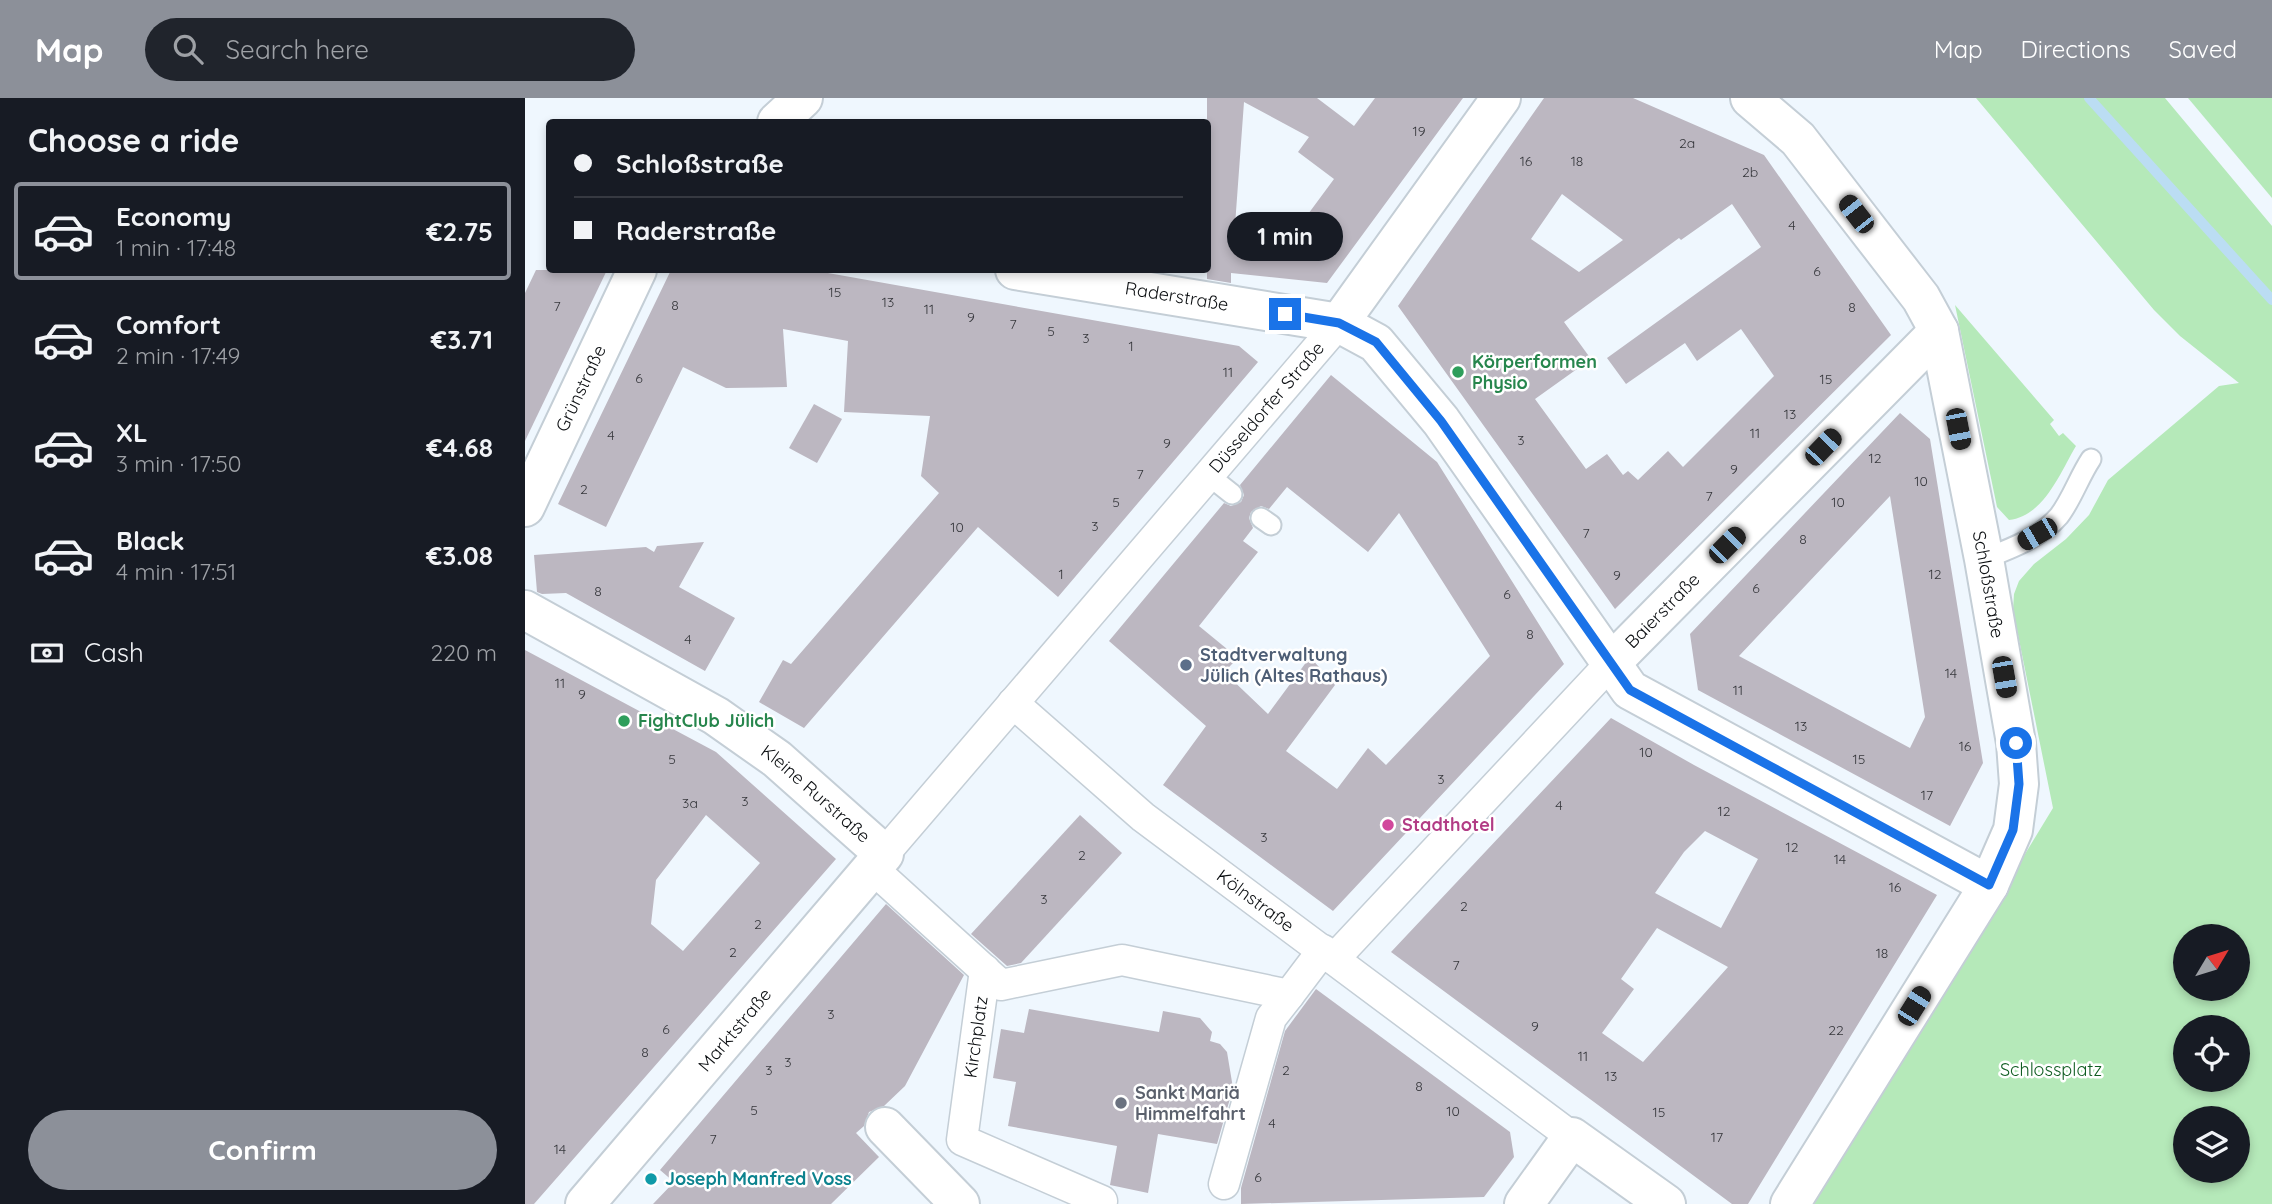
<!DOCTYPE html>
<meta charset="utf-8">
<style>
:root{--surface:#171b24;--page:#20242c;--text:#f1f3f6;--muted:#9ea1a6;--line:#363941;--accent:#8c9099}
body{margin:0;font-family:Quicksand,sans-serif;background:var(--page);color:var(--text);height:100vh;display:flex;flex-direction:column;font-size:26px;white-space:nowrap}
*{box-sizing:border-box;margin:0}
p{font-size:23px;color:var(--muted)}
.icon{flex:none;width:38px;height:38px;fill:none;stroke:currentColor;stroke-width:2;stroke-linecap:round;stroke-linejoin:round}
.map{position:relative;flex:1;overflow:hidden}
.drawer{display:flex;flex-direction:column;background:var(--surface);width:525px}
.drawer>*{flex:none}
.top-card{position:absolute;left:21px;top:21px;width:665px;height:154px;border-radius:7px;box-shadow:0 4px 10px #0003;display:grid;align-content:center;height:154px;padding:0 28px;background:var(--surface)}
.needle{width:46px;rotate:52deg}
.tools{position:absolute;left:1648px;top:826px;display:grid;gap:14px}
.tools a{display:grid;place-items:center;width:77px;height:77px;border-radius:50%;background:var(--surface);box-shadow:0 4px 10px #0003;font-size:35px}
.end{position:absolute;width:32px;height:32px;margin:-16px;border:9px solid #1a73e8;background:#fff;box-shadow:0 0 0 4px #fff}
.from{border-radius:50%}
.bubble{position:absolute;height:49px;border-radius:24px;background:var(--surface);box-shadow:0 4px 10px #0003;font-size:23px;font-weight:700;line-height:49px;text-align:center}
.car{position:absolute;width:21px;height:42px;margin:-21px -10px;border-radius:9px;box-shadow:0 0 5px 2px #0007;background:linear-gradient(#222 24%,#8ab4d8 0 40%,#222 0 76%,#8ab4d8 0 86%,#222 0)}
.top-card b{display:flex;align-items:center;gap:24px;height:66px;font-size:26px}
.top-card b+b{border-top:2px solid var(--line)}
.top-card i{width:18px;height:18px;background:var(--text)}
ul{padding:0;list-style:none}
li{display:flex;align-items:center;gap:21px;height:98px;margin:0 14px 10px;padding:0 14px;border:4px solid transparent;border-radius:7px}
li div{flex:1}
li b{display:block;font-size:26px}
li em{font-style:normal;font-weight:700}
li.current{border-color:var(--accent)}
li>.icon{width:63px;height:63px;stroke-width:1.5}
h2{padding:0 28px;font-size:32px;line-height:84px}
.pay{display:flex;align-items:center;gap:18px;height:77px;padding:0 28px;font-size:26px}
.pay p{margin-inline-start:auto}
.cta{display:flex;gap:14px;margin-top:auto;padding:14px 28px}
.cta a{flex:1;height:80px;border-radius:42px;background:var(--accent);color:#fff;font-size:28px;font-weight:700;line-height:80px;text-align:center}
header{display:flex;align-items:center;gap:42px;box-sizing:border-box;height:98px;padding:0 35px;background:var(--accent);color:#fff}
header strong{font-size:33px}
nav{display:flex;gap:38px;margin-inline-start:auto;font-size:24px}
.search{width:490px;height:63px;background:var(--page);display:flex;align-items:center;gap:18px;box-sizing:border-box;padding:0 24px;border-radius:38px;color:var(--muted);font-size:26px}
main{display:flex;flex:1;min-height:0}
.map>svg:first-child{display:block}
</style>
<header>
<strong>Map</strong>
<div class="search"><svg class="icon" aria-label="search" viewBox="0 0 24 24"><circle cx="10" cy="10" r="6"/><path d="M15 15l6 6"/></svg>Search here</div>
<nav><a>Map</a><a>Directions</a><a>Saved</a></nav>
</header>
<main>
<section class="drawer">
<h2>Choose a ride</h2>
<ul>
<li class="current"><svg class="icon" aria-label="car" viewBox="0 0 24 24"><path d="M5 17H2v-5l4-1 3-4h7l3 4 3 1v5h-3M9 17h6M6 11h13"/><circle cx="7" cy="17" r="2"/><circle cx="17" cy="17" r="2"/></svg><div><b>Economy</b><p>1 min · 17:48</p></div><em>€2.75</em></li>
<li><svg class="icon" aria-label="car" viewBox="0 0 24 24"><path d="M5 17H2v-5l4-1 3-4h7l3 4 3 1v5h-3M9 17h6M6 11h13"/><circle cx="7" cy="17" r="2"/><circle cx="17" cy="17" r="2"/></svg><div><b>Comfort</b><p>2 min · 17:49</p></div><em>€3.71</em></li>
<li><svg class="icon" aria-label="car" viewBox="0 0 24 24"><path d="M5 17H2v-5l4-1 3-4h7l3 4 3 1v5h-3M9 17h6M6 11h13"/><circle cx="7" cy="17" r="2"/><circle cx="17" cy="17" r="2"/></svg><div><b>XL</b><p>3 min · 17:50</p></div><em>€4.68</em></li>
<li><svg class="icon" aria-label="car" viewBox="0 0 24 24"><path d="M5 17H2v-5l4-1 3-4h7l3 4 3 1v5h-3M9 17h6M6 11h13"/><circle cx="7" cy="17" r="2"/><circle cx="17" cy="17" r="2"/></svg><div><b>Black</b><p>4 min · 17:51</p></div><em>€3.08</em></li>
</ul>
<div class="pay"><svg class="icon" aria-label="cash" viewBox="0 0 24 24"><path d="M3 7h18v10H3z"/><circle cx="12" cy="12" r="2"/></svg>Cash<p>220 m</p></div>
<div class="cta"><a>Confirm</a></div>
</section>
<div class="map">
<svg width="1747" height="1106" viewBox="0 0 1747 1106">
<rect width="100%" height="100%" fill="#eff7fe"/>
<g fill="#b5e9b9" fill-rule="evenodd">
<path d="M1451,0H1640L1747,128V1106H1287L1528,710L1488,512L1489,496L1494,483L1509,466L1541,441L1564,417L1583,382L1694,288L1714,285L1655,238L1629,212ZM1661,838H1713V891H1661ZM1661,929H1713V982H1661ZM1661,1020H1713V1073H1661Z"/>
<path d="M1663,0H1747V100Z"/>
<path d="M1430,207L1529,322L1525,326L1534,338L1538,335L1551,348C1535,375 1519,418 1484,422L1472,409Z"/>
</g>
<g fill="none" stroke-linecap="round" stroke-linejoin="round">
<path stroke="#bbddf3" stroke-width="10" d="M1564,0L1747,202"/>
</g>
<g fill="#bcb7c1" fill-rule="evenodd">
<path d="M682,0H792L829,28L850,0H938L802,185L706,175V185L682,181ZM719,4L784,39L773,54L809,81L775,127L723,122L709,141Z"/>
<path d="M1019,0H1108L1239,57L1366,237L1090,511L873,208ZM1037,96L1098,142L1054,174L1006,141ZM1207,106L1236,149L1082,260L1101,286L1160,245L1172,263L1216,231L1249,278L1158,369L1143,353L1113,382L1103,373L1098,377L1082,356L1061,371L1010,301L1066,261L1039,224L1154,140L1156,142Z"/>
<path d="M11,172H82L0,343V195Z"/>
<path d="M146,172H286L714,248L733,264L533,499L453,429L279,630L234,604L258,562L266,566L414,395L396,378L405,318L319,314L323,243L258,231L262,289L201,290L158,269L81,429L33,406Z"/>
<path d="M806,277L912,364L1039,566L808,813L638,687L681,628L584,543L699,405L706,408L716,404L719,397L715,387ZM762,389L843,454L874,415L965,558L861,667L843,650L812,691L761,653L810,587L785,559L743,616L699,574L713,560L674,528L733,454L718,443L728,430L724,420L726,414L736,408L744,411Z"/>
<path d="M289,306L317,321L292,365L264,350Z"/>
<path d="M1375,315L1405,341L1458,665L1425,728L1173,592L1165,536ZM1365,398L1400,619L1385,650L1214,558Z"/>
<path d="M179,444L154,489L210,520L180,573L41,495L17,496L12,494L9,457L121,449L129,454L132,448Z"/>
<path d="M0,552L191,654L311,761L9,1106H0ZM181,717L235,765L158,853L126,826L131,782Z"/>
<path d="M1086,620L1169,667L1412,797L1223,1106H1207L866,854ZM1180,733L1233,761L1196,830L1130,795L1159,754ZM1132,830L1203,869L1118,964L1077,935L1109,891L1096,881Z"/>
<path d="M555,717L597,755L496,865L482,868L446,836Z"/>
<path d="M361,806L439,877L380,988L359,1008L344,1014L339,1028L331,1035L354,1059L306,1106H128L149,1084L135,1072Z"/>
<path d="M791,891L985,1034L989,1059L959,1099L716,1106V1090L760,933Z"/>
<path d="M504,911L634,934L638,913L675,920L687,934L685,943L695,946L702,954L708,990L692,1046L633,1036L623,1095L585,1087L592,1048L483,1028L491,984L468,980L476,931L499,935Z"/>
</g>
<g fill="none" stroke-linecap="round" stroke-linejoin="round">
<defs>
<g id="service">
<path d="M683,377L707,396"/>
<path d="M736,420L746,427"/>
<path d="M1459,461C1485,451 1515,440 1534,418C1547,401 1554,379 1566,361"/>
</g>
<g id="pedestrian">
<path id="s1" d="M488,605L618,719L1047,1039"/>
<path id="s2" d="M359,756L814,225"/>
<path d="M347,770L476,887L597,862L764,897L798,852"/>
<path d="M809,861L1087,564"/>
<path d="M460,872L437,1042L577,1103"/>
<path d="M699,1086L746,920L764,897"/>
</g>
<g id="minor">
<path id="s3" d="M1225,0L1273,41L1396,200L1414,233L1459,461L1491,645L1494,686L1488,732L1464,787L1265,1106"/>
<path d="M252,24L278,0"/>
<path id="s4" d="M490,172L814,225L851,245L916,323L1105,592L1464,787"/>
<path d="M814,225L976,0"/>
<path id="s5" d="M0,409L112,172"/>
<path id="s6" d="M0,512L191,618L252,661L359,756L60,1106"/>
<path id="s7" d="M1087,564L1414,233"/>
<path d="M360,1029L435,1106"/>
<path d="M999,1106L1047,1039L1141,1106"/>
</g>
</defs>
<use href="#service" stroke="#c4ced6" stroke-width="23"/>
<use href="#pedestrian" stroke="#c4ced6" stroke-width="33"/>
<use href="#minor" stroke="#c4ced6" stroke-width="42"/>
<use href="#service" stroke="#fff" stroke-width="19"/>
<use href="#pedestrian" stroke="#fff" stroke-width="30"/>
<use href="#minor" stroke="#fff" stroke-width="38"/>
</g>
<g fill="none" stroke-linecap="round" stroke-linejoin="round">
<path stroke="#1a73e8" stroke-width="9" d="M760,216L814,225L851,244L916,323L1105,592L1464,787L1488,732L1494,686L1491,645"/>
</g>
<g fill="#2e9e5b" stroke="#fff" stroke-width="2.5">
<circle cx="933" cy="274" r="7"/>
<circle cx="99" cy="623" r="7"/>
</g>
<circle fill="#5c6f8a" stroke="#fff" stroke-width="2.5" cx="661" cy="567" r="7"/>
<circle fill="#d1479c" stroke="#fff" stroke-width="2.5" cx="863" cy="727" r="7"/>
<circle fill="#6b7280" stroke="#fff" stroke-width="2.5" cx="596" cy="1005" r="7"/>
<circle fill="#0f9aa8" stroke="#fff" stroke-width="2.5" cx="126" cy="1081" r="7"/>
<g text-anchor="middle" stroke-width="5" stroke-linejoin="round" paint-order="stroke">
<g font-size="14" fill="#37383d">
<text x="894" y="38">19</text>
<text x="1162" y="50">2a</text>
<text x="1001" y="68">16</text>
<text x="1052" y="68">18</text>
<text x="1225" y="79">2b</text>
<text x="1267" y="132">4</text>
<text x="1292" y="178">6</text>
<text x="310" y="199">15</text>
<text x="363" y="209">13</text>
<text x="150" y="212">8</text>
<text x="32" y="213">7</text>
<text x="1327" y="214">8</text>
<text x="404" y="216">11</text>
<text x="446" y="224">9</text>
<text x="488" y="231">7</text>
<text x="526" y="238">5</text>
<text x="561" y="245">3</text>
<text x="606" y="253">1</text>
<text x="703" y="279">11</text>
<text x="114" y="285">6</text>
<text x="1301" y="286">15</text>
<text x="1265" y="321">13</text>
<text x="1230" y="340">11</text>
<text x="86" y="342">4</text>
<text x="996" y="347">3</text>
<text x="642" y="350">9</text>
<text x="1350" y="365">12</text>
<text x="1209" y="376">9</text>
<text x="615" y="381">7</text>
<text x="1396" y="388">10</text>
<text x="59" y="396">2</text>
<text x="1184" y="403">7</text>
<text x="591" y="409">5</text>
<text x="1313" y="409">10</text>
<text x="570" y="433">3</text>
<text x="432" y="434">10</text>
<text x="1061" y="440">7</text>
<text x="1278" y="446">8</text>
<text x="536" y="481">1</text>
<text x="1410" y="481">12</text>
<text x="1092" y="482">9</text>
<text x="1231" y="495">6</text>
<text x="73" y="498">8</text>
<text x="982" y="501">6</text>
<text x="1005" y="541">8</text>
<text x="163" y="546">4</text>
<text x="1426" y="580">14</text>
<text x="35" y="590">11</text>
<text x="1213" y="597">11</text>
<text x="57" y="601">9</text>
<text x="1276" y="633">13</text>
<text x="1440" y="653">16</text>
<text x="1121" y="659">10</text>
<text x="147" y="666">5</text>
<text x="1334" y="666">15</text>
<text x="916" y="686">3</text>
<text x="1402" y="702">17</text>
<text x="220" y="708">3</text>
<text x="165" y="710">3a</text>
<text x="1034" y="712">4</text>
<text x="1199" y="718">12</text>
<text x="739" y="744">3</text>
<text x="1267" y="754">12</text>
<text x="557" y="762">2</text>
<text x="1315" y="766">14</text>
<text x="1370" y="794">16</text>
<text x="519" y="806">3</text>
<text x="939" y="813">2</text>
<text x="233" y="831">2</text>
<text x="208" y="859">2</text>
<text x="1357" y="860">18</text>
<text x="931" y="872">7</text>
<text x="306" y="921">3</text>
<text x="1010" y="933">9</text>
<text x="141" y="936">6</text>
<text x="1311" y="937">22</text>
<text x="120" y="959">8</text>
<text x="1058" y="963">11</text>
<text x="263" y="969">3</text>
<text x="244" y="977">3</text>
<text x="761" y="977">2</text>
<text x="1086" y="983">13</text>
<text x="894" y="993">8</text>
<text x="229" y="1017">5</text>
<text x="928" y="1018">10</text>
<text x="1134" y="1019">15</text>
<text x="747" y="1030">4</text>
<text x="1192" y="1044">17</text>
<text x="188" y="1046">7</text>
<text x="35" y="1056">14</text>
<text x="733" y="1084">6</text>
</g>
<g font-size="18" fill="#0b0e11" stroke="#fff">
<text dy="6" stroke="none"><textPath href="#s4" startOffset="164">Raderstraße</textPath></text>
<text dy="6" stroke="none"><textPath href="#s5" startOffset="131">Grünstraße</textPath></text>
<text dy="6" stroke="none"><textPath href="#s2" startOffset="588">Düsseldorfer Straße</textPath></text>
<text dy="6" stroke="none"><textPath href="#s3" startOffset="560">Schloßstraße</textPath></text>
<text dy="6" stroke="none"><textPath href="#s7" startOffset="72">Baierstraße</textPath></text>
<text dy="6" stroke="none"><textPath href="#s6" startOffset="345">Kleine Rurstraße</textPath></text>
<text dy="6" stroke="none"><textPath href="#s1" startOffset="313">Kölnstraße</textPath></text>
<text transform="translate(210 932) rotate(-50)" y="6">Marktstraße</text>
<text transform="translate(451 939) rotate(-82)" y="6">Kirchplatz</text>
</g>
<g font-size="18" font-weight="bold" fill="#27864d" stroke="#fff" text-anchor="start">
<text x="947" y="270">Körperformen<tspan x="947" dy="21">Physio</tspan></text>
<text x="113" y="629">FightClub Jülich</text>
</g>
<g font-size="18" font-weight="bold" fill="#4e5e75" stroke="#fff" text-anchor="start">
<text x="675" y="563">Stadtverwaltung<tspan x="675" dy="21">Jülich (Altes Rathaus)</tspan></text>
</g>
<g font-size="18" font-weight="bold" fill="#b23c85" stroke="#fff" text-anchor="start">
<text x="877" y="733">Stadthotel</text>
</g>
<g font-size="18" fill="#105d22" stroke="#fff">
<text x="1526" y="978">Schlossplatz</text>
</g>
<g font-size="18" font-weight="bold" fill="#5b616d" stroke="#fff" text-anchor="start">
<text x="610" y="1001">Sankt Mariä<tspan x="610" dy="21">Himmelfahrt</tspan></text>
</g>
<g font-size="18" font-weight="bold" fill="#0d838f" stroke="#fff" text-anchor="start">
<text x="140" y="1087">Joseph Manfred Voss</text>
</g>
</g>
</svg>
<div class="tools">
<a><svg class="needle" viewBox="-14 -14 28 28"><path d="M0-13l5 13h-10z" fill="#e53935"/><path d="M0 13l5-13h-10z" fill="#9ea1a6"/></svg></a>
<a><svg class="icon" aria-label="locate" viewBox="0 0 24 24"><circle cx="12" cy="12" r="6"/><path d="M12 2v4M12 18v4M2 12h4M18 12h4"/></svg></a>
<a><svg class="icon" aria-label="layers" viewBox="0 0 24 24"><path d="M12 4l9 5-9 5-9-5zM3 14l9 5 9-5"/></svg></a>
</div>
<i class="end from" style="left:1491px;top:645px"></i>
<i class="end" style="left:760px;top:216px"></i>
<div class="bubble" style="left:702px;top:114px;width:116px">1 min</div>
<i class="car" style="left:1331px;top:116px;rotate:322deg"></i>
<i class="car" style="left:1433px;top:331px;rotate:169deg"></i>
<i class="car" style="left:1298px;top:349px;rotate:44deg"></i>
<i class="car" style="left:1512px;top:436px;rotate:240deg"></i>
<i class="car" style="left:1202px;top:447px;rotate:45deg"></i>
<i class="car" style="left:1479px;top:579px;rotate:170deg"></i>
<i class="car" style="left:1389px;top:908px;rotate:32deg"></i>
<div class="top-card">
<b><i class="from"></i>Schloßstraße</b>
<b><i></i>Raderstraße</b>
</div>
</div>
</main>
